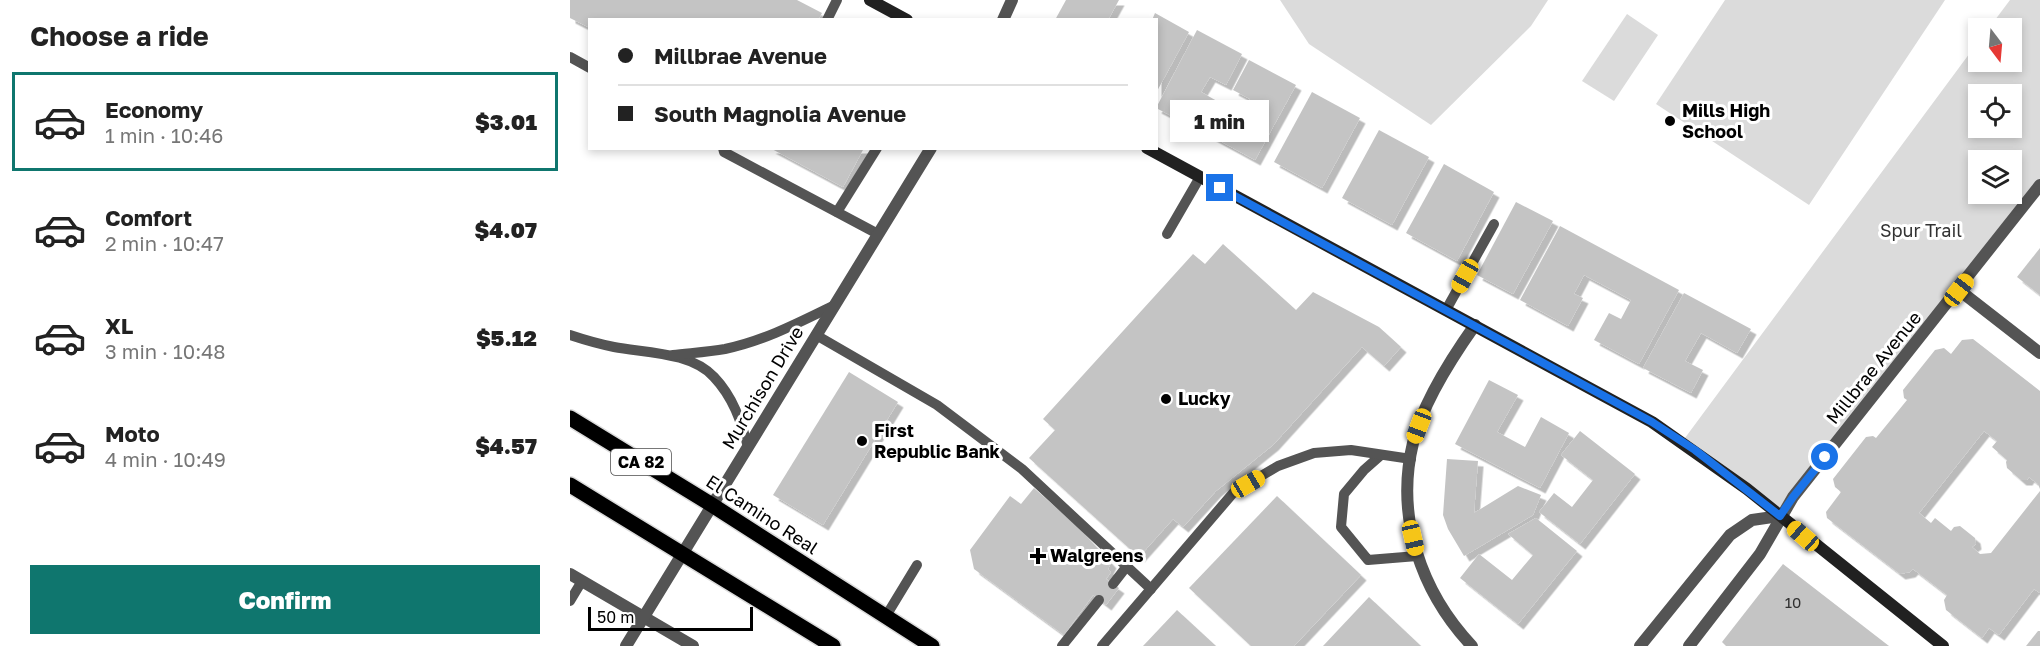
<!DOCTYPE html>
<meta charset="utf-8">
<style>
:root{--surface:#fff;--page:#f6f6f6;--text:#222;--muted:#767676;--line:#e0e0e0;--accent:#0f766e}
body{margin:0;font-family:"Golos Text",sans-serif;background:var(--page);color:var(--text);height:100vh;display:flex;flex-direction:column;font-size:22px;white-space:nowrap}
*{box-sizing:border-box;margin:0}
p{font-size:20px;color:var(--muted)}
.icon{flex:none;width:33px;height:33px;fill:none;stroke:currentColor;stroke-width:2;stroke-linecap:round;stroke-linejoin:round}
.map{position:relative;flex:1;overflow:hidden}
.side{display:flex;flex-direction:column;background:var(--surface);width:570px}
.side>*{flex:none}
.hud{position:absolute;left:18px;top:18px;width:570px;height:132px;border-radius:0px;box-shadow:0 3px 9px #0003;display:grid;align-content:center;height:132px;padding:0 30px;background:var(--surface)}
.needle{width:39px;rotate:164deg}
.fabs{position:absolute;left:1398px;top:18px;display:grid;gap:12px}
.fabs a{display:grid;place-items:center;width:54px;height:54px;border-radius:0px;background:var(--surface);box-shadow:0 3px 9px #0003;font-size:30px}
.scale{position:absolute;left:18px;bottom:15px;width:165px;box-sizing:border-box;padding-left:6px;border:3px solid #000;border-top:0;font-size:16px;line-height:21px;white-space:nowrap;color:#000;-webkit-text-stroke:4px #fff;paint-order:stroke}
.end{position:absolute;width:27px;height:27px;margin:-14px;border:8px solid #1a73e8;background:#fff;box-shadow:0 0 0 3px #fff}
.from{border-radius:50%}
.bubble{position:absolute;height:42px;border-radius:0px;background:var(--surface);box-shadow:0 3px 9px #0003;font-size:20px;font-weight:800;line-height:42px;text-align:center}
.car{position:absolute;width:18px;height:36px;margin:-18px -9px;border-radius:8px;box-shadow:0 0 4px 2px #0007;background:linear-gradient(#f5c518 24%,#345 0 40%,#f5c518 0 76%,#345 0 86%,#f5c518 0)}
.hud b{display:flex;align-items:center;gap:21px;height:57px;font-size:22px}
.hud b+b{border-top:2px solid var(--line)}
.hud i{width:15px;height:15px;background:var(--text)}
ul{padding:0;list-style:none}
li{display:flex;align-items:center;gap:18px;height:99px;margin:0 12px 9px;padding:0 18px;border:3px solid transparent;border-radius:0px}
li div{flex:1}
li b{display:block;font-size:22px}
li em{font-style:normal;font-weight:800}
li.current{border-color:var(--accent)}
li>.icon{width:54px;height:54px;stroke-width:1.5}
h2{padding:0 30px;font-size:27px;line-height:72px}
.cta{display:flex;gap:12px;margin-top:auto;padding:12px 30px}
.cta a{flex:1;height:69px;border-radius:0px;background:var(--accent);color:#fff;font-size:24px;font-weight:800;line-height:69px;text-align:center}
main{display:flex;flex:1;min-height:0}
.map>svg:first-child{display:block}
</style>
<main>
<section class="side">
<h2>Choose a ride</h2>
<ul>
<li class="current"><svg class="icon" aria-label="car" viewBox="0 0 24 24"><path d="M5 17H2v-5l4-1 3-4h7l3 4 3 1v5h-3M9 17h6M6 11h13"/><circle cx="7" cy="17" r="2"/><circle cx="17" cy="17" r="2"/></svg><div><b>Economy</b><p>1 min · 10:46</p></div><em>$3.01</em></li>
<li><svg class="icon" aria-label="car" viewBox="0 0 24 24"><path d="M5 17H2v-5l4-1 3-4h7l3 4 3 1v5h-3M9 17h6M6 11h13"/><circle cx="7" cy="17" r="2"/><circle cx="17" cy="17" r="2"/></svg><div><b>Comfort</b><p>2 min · 10:47</p></div><em>$4.07</em></li>
<li><svg class="icon" aria-label="car" viewBox="0 0 24 24"><path d="M5 17H2v-5l4-1 3-4h7l3 4 3 1v5h-3M9 17h6M6 11h13"/><circle cx="7" cy="17" r="2"/><circle cx="17" cy="17" r="2"/></svg><div><b>XL</b><p>3 min · 10:48</p></div><em>$5.12</em></li>
<li><svg class="icon" aria-label="car" viewBox="0 0 24 24"><path d="M5 17H2v-5l4-1 3-4h7l3 4 3 1v5h-3M9 17h6M6 11h13"/><circle cx="7" cy="17" r="2"/><circle cx="17" cy="17" r="2"/></svg><div><b>Moto</b><p>4 min · 10:49</p></div><em>$4.57</em></li>
</ul>
<div class="cta"><a>Confirm</a></div>
</section>
<div class="map">
<svg width="1470" height="646" viewBox="0 0 1470 646">
<defs>
<filter id="shadow"><feDropShadow dx="5.5" dy="5.5" stdDeviation="0" flood-color="#0004"/></filter>
</defs>
<rect width="100%" height="100%" fill="#fff"/>
<g fill="#dbdbdb" fill-rule="evenodd">
<path d="M710,0H978L961,26L861,125L739,44Z"/>
<path d="M1155,0H1375L1239,205L1086,104Z"/>
<path d="M1440,0H1470V185L1210,516L1112,442L1408,42V62H1442V28H1419ZM1408,94H1442V128H1408ZM1408,160H1442V194H1408Z"/>
<path d="M1057,14L1088,35L1044,101L1012,81Z"/>
</g>
<g fill="#c4c4c4" filter="url(#shadow)">
<path d="M0,0H227L252,13L248,20H20V28L0,18Z"/>
<path d="M496,0H549L538,20H485Z"/>
<path d="M585,13L619,32L586,93V20H582Z"/>
<path d="M627,30L672,54L656,85L640,77L631,92L647,101L631,131L586,108Z"/>
<path d="M679,60L726,85L685,160L639,135L655,105L671,114L680,99L663,90Z"/>
<path d="M742,92L790,118L752,188L704,162Z"/>
<path d="M809,130L859,157L822,225L772,198Z"/>
<path d="M200,148H294L273,187Z"/>
<path d="M874,164L924,192L887,261L836,233Z"/>
<path d="M946,202L983,221L943,294L907,275Z"/>
<path d="M990,226L1109,290L1069,364L1024,340L1039,313L1051,319L1061,300L1014,275L1004,294L1013,298L998,326L950,300Z"/>
<path d="M653,244L726,310L743,292L809,327L831,347L814,366L792,347L703,445L646,491L613,527L603,519L569,557L459,458L485,430L473,419L623,254L635,264Z"/>
<path d="M1470,248V295L1447,277Z"/>
<path d="M1114,293L1181,329L1167,353L1131,333L1115,361L1133,370L1121,393L1073,368Z"/>
<path d="M1403,339L1470,391V489L1468,484L1459,477L1457,480H1451L1437,468L1436,462L1437,460L1422,447L1427,441L1414,431L1349,513L1361,523L1365,518L1381,531L1384,527L1390,526L1405,538L1406,544L1402,547L1410,554L1421,553L1470,491V593L1464,589L1429,635L1419,628L1412,638L1376,610L1374,600L1377,595L1343,569L1340,572L1330,574L1257,518L1256,512L1271,492L1265,487L1263,479L1296,437L1303,436L1306,438L1337,400L1334,398L1333,390L1365,350L1374,348L1381,354L1392,340Z"/>
<path d="M279,372L328,402L253,525L203,495Z"/>
<path d="M919,380L948,395L927,432L955,447L971,417L999,433L970,488L885,444Z"/>
<path d="M1010,431L1065,474L1010,544L969,512L984,493L1002,507L1023,480L991,455Z"/>
<path d="M877,459L908,461L904,513L948,486L971,495L963,515L894,556L878,529L873,515Z"/>
<path d="M464,488L509,528L541,563L538,569L541,572L536,579L549,588L536,605L523,595L494,635L404,569L400,550L440,496L451,504Z"/>
<path d="M707,496L791,575L724,646H681L619,588Z"/>
<path d="M966,518L1007,551L948,624L890,578L909,554L942,580L963,555L938,534Z"/>
<path d="M1213,564L1319,646H1156L1152,642Z"/>
<path d="M799,597L851,646H753Z"/>
<path d="M607,610L646,646H573Z"/>
<path d="M1468,631H1470V646H1456Z"/>
</g>
<g fill="none" stroke-linecap="round" stroke-linejoin="round">
<defs>
<g id="primary">
<path d="M0,418L142,505L362,646"/>
<path d="M0,485L263,646"/>
</g>
</defs>
<use href="#primary" stroke="#dbdbdb" stroke-width="18"/>
<g stroke="#545454" stroke-width="10">
<path d="M257,20L267,0"/>
<path d="M0,57L20,68"/>
<path d="M153,148L154,152L308,234"/>
<path d="M267,212L307,148"/>
<path d="M597,234L630,177"/>
<path d="M876,310L924,224"/>
<path d="M0,335C15,340 29,344 44,347C76,353 121,352 144,377C163,397 171,421 178,447"/>
<path d="M246,335L367,405L452,469L581,589"/>
<path d="M103,355C120,353 138,352 155,349C194,341 230,322 265,305"/>
<path d="M811,455L794,470L774,494L771,527L798,560L847,556"/>
<path d="M543,584L557,566"/>
<path d="M0,601L12,581"/>
<path d="M316,616L347,565"/>
<path d="M492,646L529,600"/>
<path d="M532,646L664,492L708,466L744,453L781,450L841,459"/>
</g>
<g stroke="#545454" stroke-width="12">
<path d="M433,20L442,0"/>
<path d="M1389,290L1470,353"/>
<path d="M0,574L123,646"/>
<path d="M56,646L361,148"/>
<path d="M902,646C851,592 825,517 843,443C852,405 883,356 905,325"/>
</g>
<g stroke="#545454" stroke-width="12">
<path d="M1070,646L1160,535L1182,520L1210,516"/>
<path d="M1119,646L1190,554L1223,497L1470,185"/>
</g>
<g stroke="#212121" stroke-width="12">
<path d="M300,0L337,20"/>
<path d="M577,148L1082,422L1177,489L1373,646"/>
</g>
<use href="#primary" stroke="#000" stroke-width="15"/>
</g>
<g fill="none" stroke-linecap="round" stroke-linejoin="round">
<path stroke="#1a73e8" stroke-width="8" d="M650,188L1082,422L1125,450L1210,516L1223,497L1255,457"/>
</g>
<g fill="#000" stroke="#fff" stroke-width="2">
<circle cx="1100" cy="121" r="6"/>
<circle cx="596" cy="399" r="6"/>
<circle cx="292" cy="441" r="6"/>
<path d="M465 547h6v6h6v6h-6v6h-6v-6h-6v-6h6z"/>
</g>
<g text-anchor="middle" stroke-width="6" stroke-linejoin="round" paint-order="stroke">
<g font-size="15" fill="#313131">
<text x="1223" y="608">10</text>
</g>
<rect fill="#fff" stroke="#4c4c4c" stroke-width="1.5" x="41" y="449" width="60" height="26" rx="4.5"/>
<g font-size="16" font-weight="bold" fill="#000">
<text x="71" y="468">CA 82</text>
</g>
<g font-size="18" font-weight="bold" fill="#000" stroke="#fff" text-anchor="start">
<text x="1112" y="117">Mills High<tspan x="1112" dy="21">School</tspan></text>
<text x="608" y="405">Lucky</text>
<text x="304" y="437">First<tspan x="304" dy="21">Republic Bank</tspan></text>
<text x="480" y="562">Walgreens</text>
</g>
<g font-size="18" fill="#323232" stroke="#fff">
<text x="1351" y="237">Spur Trail</text>
</g>
<g font-size="18" fill="#000" stroke="#fff">
<text transform="translate(1304 368) rotate(-51)" y="6">Millbrae Avenue</text>
<text transform="translate(193 388) rotate(-59)" y="6">Murchison Drive</text>
<text transform="translate(192 515) rotate(33)" y="6">El Camino Real</text>
</g>
</g>
</svg>
<div class="fabs">
<a><svg class="needle" viewBox="-14 -14 28 28"><path d="M0-13l5 13h-10z" fill="#e53935"/><path d="M0 13l5-13h-10z" fill="#767676"/></svg></a>
<a><svg class="icon" aria-label="locate" viewBox="0 0 24 24"><circle cx="12" cy="12" r="6"/><path d="M12 2v4M12 18v4M2 12h4M18 12h4"/></svg></a>
<a><svg class="icon" aria-label="layers" viewBox="0 0 24 24"><path d="M12 4l9 5-9 5-9-5zM3 14l9 5 9-5"/></svg></a>
</div>
<div class="scale">50 m</div>
<i class="end from" style="left:1255px;top:457px"></i>
<i class="end" style="left:650px;top:188px"></i>
<div class="bubble" style="left:600px;top:100px;width:99px">1 min</div>
<i class="car" style="left:895px;top:276px;rotate:209deg"></i>
<i class="car" style="left:1389px;top:290px;rotate:38deg"></i>
<i class="car" style="left:849px;top:426px;rotate:201deg"></i>
<i class="car" style="left:678px;top:484px;rotate:60deg"></i>
<i class="car" style="left:1233px;top:536px;rotate:311deg"></i>
<i class="car" style="left:843px;top:538px;rotate:167deg"></i>
<div class="hud">
<b><i class="from"></i>Millbrae Avenue</b>
<b><i></i>South Magnolia Avenue</b>
</div>
</div>
</main>
